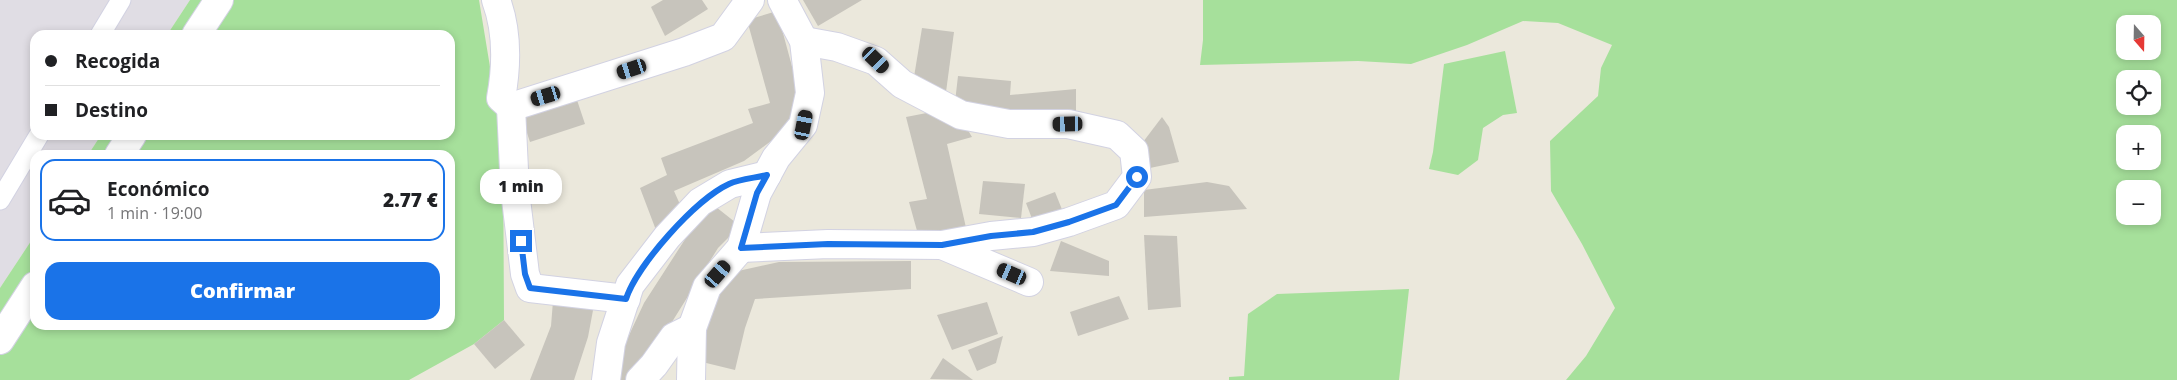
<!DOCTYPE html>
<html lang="es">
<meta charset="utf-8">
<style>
:root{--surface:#fff;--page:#f2f2f2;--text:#202124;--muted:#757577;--line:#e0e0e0;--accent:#1a73e8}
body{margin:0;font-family:"Open Sans",sans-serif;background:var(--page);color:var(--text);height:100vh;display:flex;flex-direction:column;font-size:19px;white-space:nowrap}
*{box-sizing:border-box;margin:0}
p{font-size:16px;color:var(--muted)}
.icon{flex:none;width:28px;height:28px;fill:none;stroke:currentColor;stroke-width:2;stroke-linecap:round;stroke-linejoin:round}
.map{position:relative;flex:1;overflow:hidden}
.details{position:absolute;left:30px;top:150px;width:425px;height:180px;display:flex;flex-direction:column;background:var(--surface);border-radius:15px;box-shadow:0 2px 8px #0003}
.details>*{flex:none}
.banner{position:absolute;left:30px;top:30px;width:425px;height:110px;border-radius:15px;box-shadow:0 2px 8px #0003;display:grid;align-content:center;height:110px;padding:0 15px;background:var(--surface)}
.needle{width:32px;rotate:160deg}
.fabs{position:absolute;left:2116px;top:15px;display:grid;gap:10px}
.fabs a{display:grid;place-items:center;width:45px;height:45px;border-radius:10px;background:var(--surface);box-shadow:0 2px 8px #0003;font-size:25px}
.end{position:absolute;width:22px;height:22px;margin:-11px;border:6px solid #1a73e8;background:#fff;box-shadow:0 0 0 2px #fff}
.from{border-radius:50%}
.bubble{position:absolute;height:35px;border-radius:15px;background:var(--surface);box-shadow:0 2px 8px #0003;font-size:16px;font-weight:800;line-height:35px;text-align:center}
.car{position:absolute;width:15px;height:30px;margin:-15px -8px;border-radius:6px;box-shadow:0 0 4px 1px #0007;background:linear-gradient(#222 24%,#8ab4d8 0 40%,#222 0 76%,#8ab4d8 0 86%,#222 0)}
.banner b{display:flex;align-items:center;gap:18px;height:48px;font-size:19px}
.banner b+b{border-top:1px solid var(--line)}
.banner i{width:12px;height:12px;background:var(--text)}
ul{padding:9px 0 0;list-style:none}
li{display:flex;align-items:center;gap:15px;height:82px;margin:0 10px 8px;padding:0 5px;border:2px solid transparent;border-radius:15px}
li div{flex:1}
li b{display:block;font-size:19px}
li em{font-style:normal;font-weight:800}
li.on{border-color:var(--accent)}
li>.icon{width:45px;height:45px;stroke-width:1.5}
.button{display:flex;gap:10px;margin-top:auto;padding:10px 15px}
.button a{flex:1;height:58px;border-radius:15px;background:var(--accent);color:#fff;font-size:20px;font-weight:800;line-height:58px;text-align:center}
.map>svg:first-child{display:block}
</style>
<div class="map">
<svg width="2177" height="380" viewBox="0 0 2177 380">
<rect width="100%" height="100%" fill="#ebe8dc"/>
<path fill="#e0dde4" d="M0,0H190L167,35H35V135H101L88,155H35V235L0,288Z"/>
<g fill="#a6e09b" fill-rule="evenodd">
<path d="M190,0H479L503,146L504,320L474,344L409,380H0V288L35,235V325H450V155H88L101,135H450V35H167Z"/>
<path d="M1203,0H2177V380H1566L1586,356L1615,308L1582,244L1551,191L1550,141L1598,96L1601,68L1612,45L1558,23L1523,21L1467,45L1411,64L1358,61L1200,65L1203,40ZM2125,24H2152V51H2125ZM2125,79H2152V106H2125ZM2125,134H2152V161H2125ZM2125,189H2152V216H2125Z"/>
<path d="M1505,51L1517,113L1503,115L1483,128L1478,160L1458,175L1429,169L1433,152L1444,64Z"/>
<path d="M1409,289L1399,380H1229V377L1244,376L1248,314L1277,294Z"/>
</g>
<g fill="#c7c4bc">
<path d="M663,0H702L708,9L665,36L651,7Z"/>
<path d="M803,0H862L818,26Z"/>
<path d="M777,11L800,96L790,127L744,161L674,191L682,209L659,238L640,188L667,175L661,158L753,123L748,109L770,103L747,20Z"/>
<path d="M922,28L954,32L946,92L913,83Z"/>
<path d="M958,76L1011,81L1010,95L1076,89V118H1033L955,102Z"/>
<path d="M576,97L585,124L530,142L521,115Z"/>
<path d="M937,111L963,122L972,137L947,144L967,232L919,238L909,202L927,199L906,117Z"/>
<path d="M1162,117L1169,127L1179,162L1145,169L1140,146Z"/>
<path d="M983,181L1025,184L1021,218L979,214Z"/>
<path d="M1207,182L1229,186L1247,209L1144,217V190Z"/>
<path d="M1055,192L1063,212L1034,224L1026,203Z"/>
<path d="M716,207L740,226L718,248L639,375L634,380H619L624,346L644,303L693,227Z"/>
<path d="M1144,235L1177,236L1181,307L1148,310Z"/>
<path d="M1061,241L1109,261V276L1050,271Z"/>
<path d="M911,261V289L755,299L745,328L735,370L698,361L706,318L729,273L779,262Z"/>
<path d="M1119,296L1129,319L1078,336L1070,312Z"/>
<path d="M553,301L594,305L588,337L574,380H530L551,326Z"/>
<path d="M987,302L998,334L952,350L937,315Z"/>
<path d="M504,320L525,345L495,369L474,344Z"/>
<path d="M1003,336L996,363L977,371L968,350Z"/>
<path d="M943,358L973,380L930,379Z"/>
</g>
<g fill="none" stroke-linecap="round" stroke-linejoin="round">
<defs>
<g id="lane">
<path d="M100,35L121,0"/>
<path d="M0,200L39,135"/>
</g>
<g id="street">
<path d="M496,0C508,32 507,65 501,98L511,107"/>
<path d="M942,245L1029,282"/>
<path d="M741,248L828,244L942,245L991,236L1033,232L1069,222L1116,205L1137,177L1134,151L1117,135L1068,124H1009L961,115L902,84L876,61L837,47L804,41"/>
<path d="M626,299L530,288L525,274L515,191L511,107L684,52L723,37L750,0"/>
<path d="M606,380L611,343L630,285L667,237L700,202L730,184L767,175"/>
<path d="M640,380L654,365L674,337L692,328"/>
<path d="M691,380L692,328L707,287L741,248L757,193L776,158L803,125L810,93L804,41L782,0"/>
</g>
<g id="secondary">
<path d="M196,35L219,0"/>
<path d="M119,155L132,135"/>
<path d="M0,340L35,286"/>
</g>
</defs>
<use href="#lane" stroke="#d2d2e2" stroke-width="21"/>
<use href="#street" stroke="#d2d2e2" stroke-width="30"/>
<use href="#secondary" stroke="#d2d2e2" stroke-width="30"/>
<use href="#lane" stroke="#fff" stroke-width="19"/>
<use href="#street" stroke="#fff" stroke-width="28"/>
<use href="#secondary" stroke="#fff" stroke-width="28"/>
</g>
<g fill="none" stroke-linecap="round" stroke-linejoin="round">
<path stroke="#1a73e8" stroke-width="6" d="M521,241L525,274L530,288L626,299C637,265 696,199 729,184C740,179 755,178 767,175L757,193L741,248L828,244L942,245L991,236L1033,232L1069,222L1116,205L1137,177"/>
</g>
</svg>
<div class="fabs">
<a><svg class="needle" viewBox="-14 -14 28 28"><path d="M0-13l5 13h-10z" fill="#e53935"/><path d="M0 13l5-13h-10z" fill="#757577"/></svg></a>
<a><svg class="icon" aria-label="locate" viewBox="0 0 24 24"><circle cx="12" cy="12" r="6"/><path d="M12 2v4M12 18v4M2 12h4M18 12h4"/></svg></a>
<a>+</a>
<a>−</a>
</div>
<i class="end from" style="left:1137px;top:177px"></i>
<i class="end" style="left:521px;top:241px"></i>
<div class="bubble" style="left:480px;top:169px;width:82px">1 min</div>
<i class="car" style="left:876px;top:60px;rotate:134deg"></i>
<i class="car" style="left:632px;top:69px;rotate:252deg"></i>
<i class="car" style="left:546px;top:96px;rotate:253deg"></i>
<i class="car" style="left:1068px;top:124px;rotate:269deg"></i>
<i class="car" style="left:804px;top:125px;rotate:11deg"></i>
<i class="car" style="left:718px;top:274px;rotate:41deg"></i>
<i class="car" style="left:1012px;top:274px;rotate:293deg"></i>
<div class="banner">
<b><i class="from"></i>Recogida</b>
<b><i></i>Destino</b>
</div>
<section class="details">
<ul>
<li class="on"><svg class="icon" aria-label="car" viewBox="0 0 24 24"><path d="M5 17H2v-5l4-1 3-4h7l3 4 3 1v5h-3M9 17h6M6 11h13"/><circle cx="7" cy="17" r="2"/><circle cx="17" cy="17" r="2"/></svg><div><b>Económico</b><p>1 min · 19:00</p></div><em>2.77 €</em></li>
</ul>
<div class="button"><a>Confirmar</a></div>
</section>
</div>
